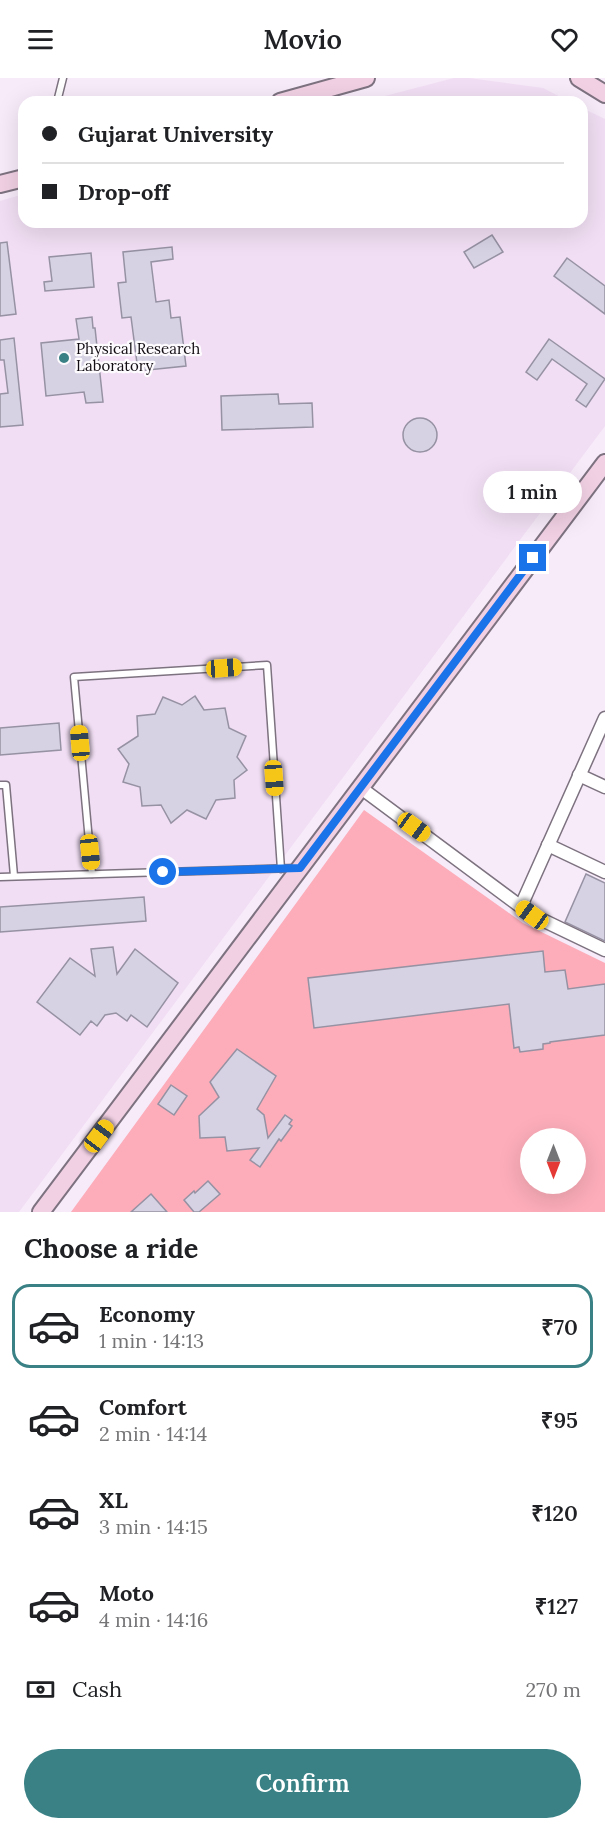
<!DOCTYPE html>
<meta charset="utf-8">
<style>
:root{--surface:#fff;--page:#f6f6f6;--text:#202124;--muted:#757577;--line:#e0e0e0;--accent:#398185}
body{margin:0;font-family:Lora,serif;background:var(--page);color:var(--text);height:100vh;display:flex;flex-direction:column;font-size:22px;white-space:nowrap}
*{box-sizing:border-box;margin:0}
p{font-size:20px;color:var(--muted)}
.icon{flex:none;width:33px;height:33px;fill:none;stroke:currentColor;stroke-width:2;stroke-linecap:round;stroke-linejoin:round}
.map{position:relative;height:1134px;overflow:hidden}
.details{display:flex;flex-direction:column;background:var(--surface);flex:1}
.details>*{flex:none}
.hud{position:absolute;left:18px;top:18px;width:570px;height:132px;border-radius:18px;box-shadow:0 6px 24px #0002;display:grid;align-content:center;height:132px;padding:0 24px;background:var(--surface)}
.needle{width:39px;rotate:180deg}
.tools{position:absolute;left:520px;top:1050px;display:grid;gap:12px}
.tools a{display:grid;place-items:center;width:66px;height:66px;border-radius:50%;background:var(--surface);box-shadow:0 6px 24px #0002;font-size:30px}
.end{position:absolute;width:27px;height:27px;margin:-14px;border:8px solid #1a73e8;background:#fff;box-shadow:0 0 0 3px #fff}
.from{border-radius:50%}
.bubble{position:absolute;height:42px;border-radius:21px;background:var(--surface);box-shadow:0 6px 24px #0002;font-size:20px;font-weight:600;line-height:42px;text-align:center}
.car{position:absolute;width:18px;height:36px;margin:-18px -9px;border-radius:8px;box-shadow:0 0 4px 2px #0007;background:linear-gradient(#f5c518 24%,#345 0 40%,#f5c518 0 76%,#345 0 86%,#f5c518 0)}
.hud b{display:flex;align-items:center;gap:21px;height:57px;font-size:22px}
.hud b+b{border-top:2px solid var(--line)}
.hud i{width:15px;height:15px;background:var(--text)}
ul{padding:0;list-style:none}
li{display:flex;align-items:center;gap:18px;height:84px;margin:0 12px 9px;padding:0 12px;border:3px solid transparent;border-radius:18px}
li div{flex:1}
li b{display:block;font-size:22px}
li em{font-style:normal;font-weight:600}
li.current{border-color:var(--accent)}
li>.icon{width:54px;height:54px;stroke-width:1.5}
h2{padding:0 24px;font-size:27px;line-height:72px}
.pay{display:flex;align-items:center;gap:15px;height:66px;padding:0 24px;font-size:22px}
.pay p{margin-inline-start:auto}
.primary-button{display:flex;gap:12px;margin-top:auto;padding:12px 24px}
.primary-button a{flex:1;height:69px;border-radius:36px;background:var(--accent);color:#fff;font-size:24px;font-weight:600;line-height:69px;text-align:center}
header{display:flex;justify-content:space-between;align-items:center;height:78px;padding:0 24px;background:var(--surface);font-size:27px;font-weight:600}
.map>svg:first-child{display:block}
</style>
<header><svg class="icon" aria-label="menu" viewBox="0 0 24 24"><path d="M4 6h16M4 12h16M4 18h16"/></svg>Movio<svg class="icon" aria-label="heart" viewBox="0 0 24 24"><path d="M12 20l-8-8c-3-5 5-10 8-4 3-6 11-1 8 4z"/></svg></header>
<div class="map">
<svg width="605" height="1134" viewBox="0 0 605 1134">
<rect width="100%" height="100%" fill="#f7eaf9"/>
<g fill="#f1def4">
<path d="M454,0H469L543,10L570,24H362Z"/>
<path d="M582,30L605,41V348L19,1134H0V123L24,116V144H582Z"/>
</g>
<path fill="#fcadb9" fill-rule="evenodd" d="M364,732L523,845L605,885V1134H71ZM531,1060H576V1106H531Z"/>
<g fill="#d6d1e3" stroke="#9692a3" stroke-width="1.5">
<path d="M492,157L503,174L474,190L464,174Z"/>
<path d="M7,164L16,236L0,238V165Z"/>
<path d="M172,169L173,181L151,184L156,224L169,222L171,240L180,239L186,288L138,293L131,239L122,240L118,205L126,204L123,174Z"/>
<path d="M91,175L94,209L45,213L44,204L52,203L49,179Z"/>
<path d="M567,180L605,208V236L554,198Z"/>
<path d="M92,239L93,250H95L103,324L86,325L84,314L46,318L41,265L79,261L76,241Z"/>
<path d="M14,260L23,347L0,349V316L8,315L4,282H0V262Z"/>
<path d="M549,261L605,301L586,329L576,322L587,306L552,281L537,302L526,294Z"/>
<path d="M278,316L279,326L312,325L313,349L222,352L221,318Z"/>
<circle cx="420" cy="357" r="17"/>
<path d="M195,618L204,632L225,630L229,650L246,658L237,679L247,692L234,702L235,720L216,722L206,741L187,732L171,745L161,727L142,728L140,709L123,704L129,686L118,671L138,658L137,638L155,636L163,619L182,627Z"/>
<path d="M59,645L61,672L0,677V650Z"/>
<path d="M586,796L605,805V863L565,844Z"/>
<path d="M144,819L146,843L0,854V829Z"/>
<path d="M113,869L117,896L135,871L178,905L147,949L131,937L127,943L116,935L105,937L97,948L91,943L80,957L37,924L70,880L95,898L91,871Z"/>
<path d="M543,873L545,894L565,892L568,911L605,906V957L550,964V965L543,966V971L520,974L519,969L514,970L509,926L314,950L308,900Z"/>
<path d="M237,971L276,998L257,1031L264,1037L268,1060L285,1037L292,1042L289,1046L292,1048L281,1063L279,1061L260,1089L250,1082L259,1070L227,1073L225,1059L200,1060L199,1038L219,1019L210,1004Z"/>
<path d="M171,1007L187,1018L174,1037L158,1026Z"/>
<path d="M208,1103L220,1116L199,1134H194L184,1122L194,1113L195,1115Z"/>
<path d="M151,1116L167,1134H131Z"/>
</g>
<g fill="none" stroke-linecap="round" stroke-linejoin="round">
<defs>
<g id="lane">
<path d="M57,24L63,0"/>
<path d="M0,707H6L14,798"/>
<path d="M92,796L74,599L267,587L281,791"/>
<path d="M0,799L296,790"/>
</g>
<g id="street">
<path d="M579,697L605,709"/>
<path d="M361,710L532,837L605,872"/>
<path d="M548,767L605,794"/>
<path d="M521,828L605,640"/>
</g>
<g id="secondary">
<path d="M579,0L605,16"/>
<path d="M280,24L366,0"/>
<path d="M0,106L24,100"/>
<path d="M41,1134L605,385"/>
</g>
</defs>
<use href="#lane" stroke="#7d727f" stroke-width="9"/>
<use href="#street" stroke="#7d727f" stroke-width="15"/>
<use href="#secondary" stroke="#7d727f" stroke-width="20"/>
<use href="#lane" stroke="#fff" stroke-width="6"/>
<use href="#street" stroke="#fff" stroke-width="12"/>
<use href="#secondary" stroke="#f1d0e4" stroke-width="16"/>
</g>
<g fill="none" stroke-linecap="round" stroke-linejoin="round">
<path stroke="#1a73e8" stroke-width="8" d="M163,794L300,790L533,480"/>
</g>
<circle fill="#398185" stroke="#fefbfe" stroke-width="2" cx="64" cy="280" r="6"/>
<g text-anchor="middle" stroke-width="4.5" stroke-linejoin="round" paint-order="stroke">
<g font-size="15" fill="#110d12" stroke="#fefbfe" text-anchor="start">
<text x="76" y="276">Physical Research<tspan x="76" dy="17">Laboratory</tspan></text>
</g>
</g>
</svg>
<div class="tools">
<a><svg class="needle" viewBox="-14 -14 28 28"><path d="M0-13l5 13h-10z" fill="#e53935"/><path d="M0 13l5-13h-10z" fill="#757577"/></svg></a>
</div>
<i class="end from" style="left:163px;top:794px"></i>
<i class="end" style="left:533px;top:480px"></i>
<div class="bubble" style="left:483px;top:393px;width:99px">1 min</div>
<i class="car" style="left:224px;top:590px;rotate:86deg"></i>
<i class="car" style="left:80px;top:665px;rotate:355deg"></i>
<i class="car" style="left:274px;top:700px;rotate:176deg"></i>
<i class="car" style="left:414px;top:749px;rotate:126deg"></i>
<i class="car" style="left:90px;top:774px;rotate:174deg"></i>
<i class="car" style="left:532px;top:837px;rotate:306deg"></i>
<i class="car" style="left:99px;top:1058px;rotate:37deg"></i>
<div class="hud">
<b><i class="from"></i>Gujarat University</b>
<b><i></i>Drop-off</b>
</div>
</div>
<section class="details">
<h2>Choose a ride</h2>
<ul>
<li class="current"><svg class="icon" aria-label="car" viewBox="0 0 24 24"><path d="M5 17H2v-5l4-1 3-4h7l3 4 3 1v5h-3M9 17h6M6 11h13"/><circle cx="7" cy="17" r="2"/><circle cx="17" cy="17" r="2"/></svg><div><b>Economy</b><p>1 min · 14:13</p></div><em>₹70</em></li>
<li><svg class="icon" aria-label="car" viewBox="0 0 24 24"><path d="M5 17H2v-5l4-1 3-4h7l3 4 3 1v5h-3M9 17h6M6 11h13"/><circle cx="7" cy="17" r="2"/><circle cx="17" cy="17" r="2"/></svg><div><b>Comfort</b><p>2 min · 14:14</p></div><em>₹95</em></li>
<li><svg class="icon" aria-label="car" viewBox="0 0 24 24"><path d="M5 17H2v-5l4-1 3-4h7l3 4 3 1v5h-3M9 17h6M6 11h13"/><circle cx="7" cy="17" r="2"/><circle cx="17" cy="17" r="2"/></svg><div><b>XL</b><p>3 min · 14:15</p></div><em>₹120</em></li>
<li><svg class="icon" aria-label="car" viewBox="0 0 24 24"><path d="M5 17H2v-5l4-1 3-4h7l3 4 3 1v5h-3M9 17h6M6 11h13"/><circle cx="7" cy="17" r="2"/><circle cx="17" cy="17" r="2"/></svg><div><b>Moto</b><p>4 min · 14:16</p></div><em>₹127</em></li>
</ul>
<div class="pay"><svg class="icon" aria-label="cash" viewBox="0 0 24 24"><path d="M3 7h18v10H3z"/><circle cx="12" cy="12" r="2"/></svg>Cash<p>270 m</p></div>
<div class="primary-button"><a>Confirm</a></div>
</section>
